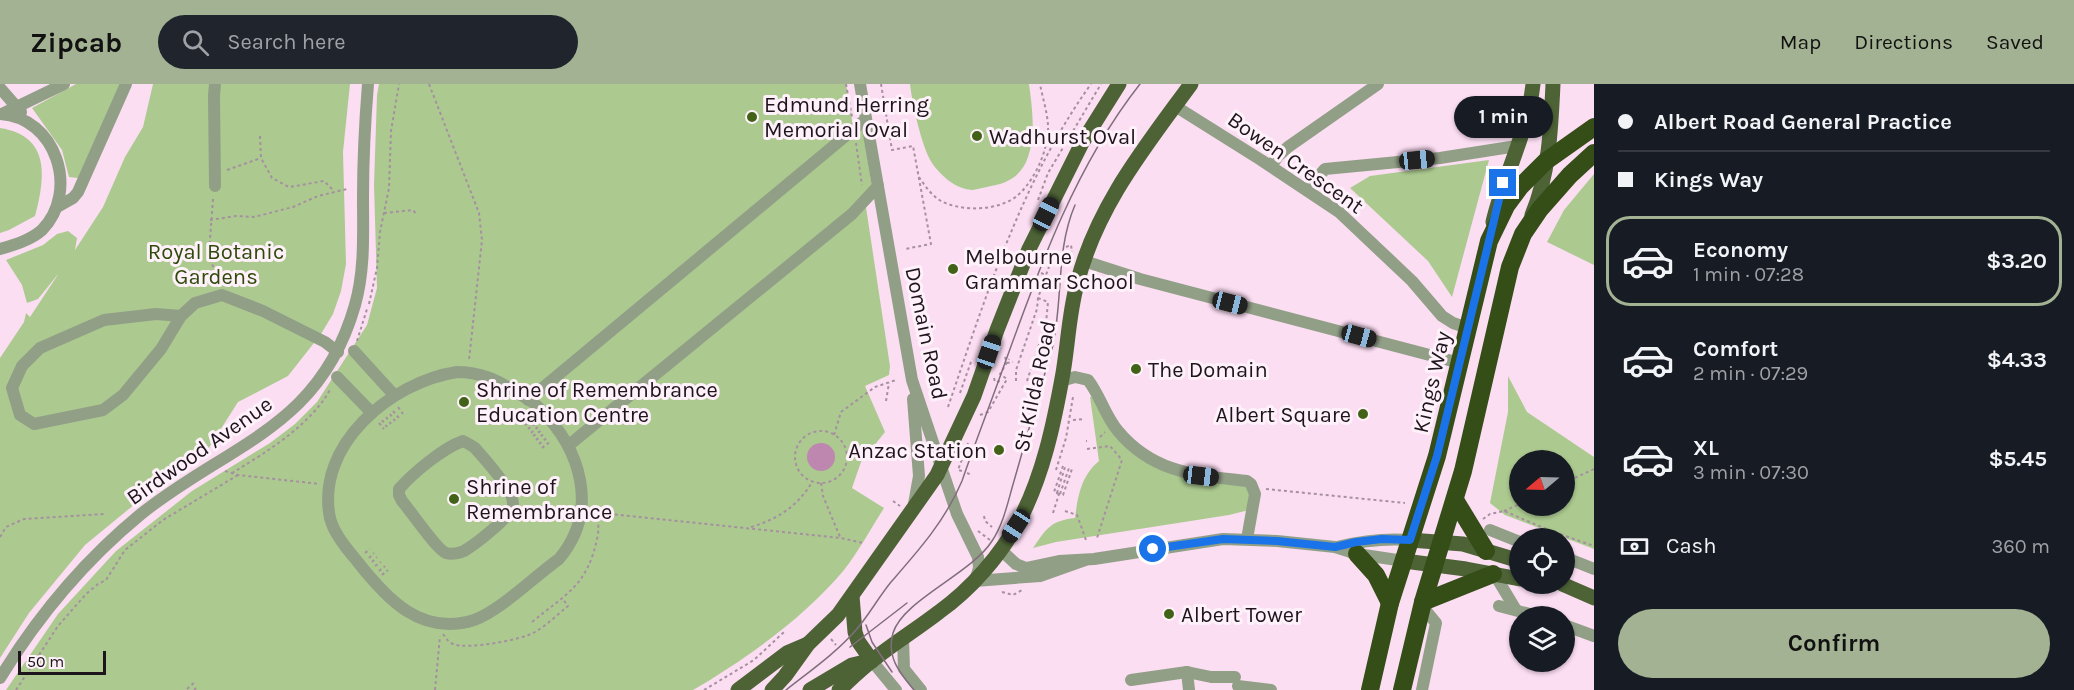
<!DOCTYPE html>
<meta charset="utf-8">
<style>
:root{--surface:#171b24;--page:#20242c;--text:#f1f3f6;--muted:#9ea1a6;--line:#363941;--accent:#a2b292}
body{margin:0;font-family:Karla,sans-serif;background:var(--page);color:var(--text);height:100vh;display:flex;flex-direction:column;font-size:22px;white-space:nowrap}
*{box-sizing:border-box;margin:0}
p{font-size:20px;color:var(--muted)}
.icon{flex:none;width:33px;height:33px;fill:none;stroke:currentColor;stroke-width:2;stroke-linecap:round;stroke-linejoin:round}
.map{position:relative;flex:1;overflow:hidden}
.drawer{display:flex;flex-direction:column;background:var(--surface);width:480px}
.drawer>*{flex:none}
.hud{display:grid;align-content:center;height:132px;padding:0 24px;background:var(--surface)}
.needle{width:39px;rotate:251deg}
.buttons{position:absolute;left:1509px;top:366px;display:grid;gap:12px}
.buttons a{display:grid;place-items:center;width:66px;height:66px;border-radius:50%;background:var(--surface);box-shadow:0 2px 4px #0004;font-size:30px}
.scale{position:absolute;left:18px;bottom:15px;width:88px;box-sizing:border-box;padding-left:6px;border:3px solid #1e141c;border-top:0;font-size:16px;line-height:21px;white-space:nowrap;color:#1e141c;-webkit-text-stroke:4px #fef1fa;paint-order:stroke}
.end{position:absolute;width:27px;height:27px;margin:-14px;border:8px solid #1a73e8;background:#fff;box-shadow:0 0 0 3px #fff}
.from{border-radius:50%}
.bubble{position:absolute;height:42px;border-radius:21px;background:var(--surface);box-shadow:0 2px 4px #0004;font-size:20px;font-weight:700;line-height:42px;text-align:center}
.car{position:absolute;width:18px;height:36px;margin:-18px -9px;border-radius:8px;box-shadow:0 0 4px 2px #0007;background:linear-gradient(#222 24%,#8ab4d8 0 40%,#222 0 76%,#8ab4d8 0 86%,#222 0)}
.hud b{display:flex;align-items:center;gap:21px;height:57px;font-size:22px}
.hud b+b{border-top:2px solid var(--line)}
.hud i{width:15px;height:15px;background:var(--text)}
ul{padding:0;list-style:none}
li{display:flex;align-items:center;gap:18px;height:90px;margin:0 12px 9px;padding:0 12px;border:3px solid transparent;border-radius:24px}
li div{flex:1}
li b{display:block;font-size:22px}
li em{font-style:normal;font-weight:700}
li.active{border-color:var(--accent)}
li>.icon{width:54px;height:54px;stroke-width:1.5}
.pay{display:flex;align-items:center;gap:15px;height:66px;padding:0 24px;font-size:22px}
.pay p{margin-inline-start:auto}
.action{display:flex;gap:12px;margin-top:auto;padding:12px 24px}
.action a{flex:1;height:69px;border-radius:36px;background:var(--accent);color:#111;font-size:24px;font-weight:700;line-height:69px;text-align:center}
header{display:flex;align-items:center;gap:36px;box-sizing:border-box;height:84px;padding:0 30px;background:var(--accent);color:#111}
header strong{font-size:28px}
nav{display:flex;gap:33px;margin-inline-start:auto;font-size:21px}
.search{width:420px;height:54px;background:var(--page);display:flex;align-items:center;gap:15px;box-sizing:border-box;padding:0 21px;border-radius:33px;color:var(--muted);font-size:22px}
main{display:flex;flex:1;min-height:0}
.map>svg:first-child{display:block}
</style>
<header>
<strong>Zipcab</strong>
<div class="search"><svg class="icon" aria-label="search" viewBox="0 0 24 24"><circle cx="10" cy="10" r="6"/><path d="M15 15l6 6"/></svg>Search here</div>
<nav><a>Map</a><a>Directions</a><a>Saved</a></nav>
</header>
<main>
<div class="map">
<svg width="1594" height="606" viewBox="0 0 1594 606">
<rect width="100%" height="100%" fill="#fcdef3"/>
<g fill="#acca90" fill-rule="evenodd">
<path d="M76,0H121L78,94L69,93L62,66L32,24Z"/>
<path d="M153,0H350L343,68L346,180L341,207L333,230L321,250L288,292L238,318L205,370L163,397L85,461L29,529L0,574V274L24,238L26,229L30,233L59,189L38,215L27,219L22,201L6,176L43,161L57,150L68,147L77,154L75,166L103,123L125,73L143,43Z"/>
<path d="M379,0H846L854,49L862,44L872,102L864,110L890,282L889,291L865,302L885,348L861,378L852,404L884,424C871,444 859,467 844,486C805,533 745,576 693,606H6L58,530L116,467L192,407L270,359L295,340L317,318L367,241L377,204L374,101L377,11Z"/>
<path d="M910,0H1029C1032,22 1036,51 1028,73C1022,91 1009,99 991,102C986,103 979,105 973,106C957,106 941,92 932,79C922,64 912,19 910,0Z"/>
<path d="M0,44C51,52 45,94 35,132L9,146L0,149Z"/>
<path d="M1489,76L1452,213L1428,177L1350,104L1370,92Z"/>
<path d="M1594,90V181L1547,158L1564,126Z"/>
<path d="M1508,292L1527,328L1594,373V465L1505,431L1490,419L1508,328ZM1520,376H1564V422H1520Z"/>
<path d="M1090,313H1092L1145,375L1249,402V426L1229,431L1056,458L1033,464C1047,444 1050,437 1075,434C1078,412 1081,392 1099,377Z"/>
</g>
<circle fill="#be87af" cx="821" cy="373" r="14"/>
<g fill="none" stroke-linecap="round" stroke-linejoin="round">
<g stroke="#a690a0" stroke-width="2" stroke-dasharray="3 3" stroke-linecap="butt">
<path d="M429,0L479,129L482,156L469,276"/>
<path d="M846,0L852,33"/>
<path d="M881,0L892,66L913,62L931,160L905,165"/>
<path d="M260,52L261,74L272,94L289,103L324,97L334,107"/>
<path d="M856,59L862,101"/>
<path d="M227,86L261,74"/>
<path d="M919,93C925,102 932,112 941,117C962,128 998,127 1017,112C1032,99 1044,75 1047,55C1051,38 1043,17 1040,0"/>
<path d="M213,115L209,169L218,200"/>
<path d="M1038,116L1048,89L1101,0"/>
<path d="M384,129L413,126L417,131"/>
<path d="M210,136L236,132L254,133L293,123L318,112L347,105"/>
<path d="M1066,163L1071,161L1072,168"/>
<path d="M1041,189L1046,191L1054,169L1056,168"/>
<path d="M369,220L377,184L380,148L389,104L391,47L399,0"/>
<path d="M357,257L367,225"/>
<path d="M1005,273L1007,279L1013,278"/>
<path d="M994,294L995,298L1001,297"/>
<path d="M1016,297V286L1037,225L1038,214L1046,191"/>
<path d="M1027,297L1046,239L1048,218L1038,214"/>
<path d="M960,309L972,275"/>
<path d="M886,317L889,299"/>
<path d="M398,323L403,330"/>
<path d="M948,323C986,212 1022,96 1091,0"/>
<path d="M393,327L399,334"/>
<path d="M390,330L395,337"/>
<path d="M980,331L988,328L1007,295L1000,290L1009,275"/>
<path d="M386,333L391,340"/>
<path d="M382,336L387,343"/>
<path d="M1073,336L1084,335"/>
<path d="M522,338L530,331"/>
<path d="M379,339L384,345"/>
<path d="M525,341L533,335"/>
<path d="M528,345L536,339"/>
<circle cx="821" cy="373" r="26"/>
<path d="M531,349L539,342"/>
<path d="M834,351L841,328L875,303L896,296"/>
<path d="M533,352L542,346"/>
<path d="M1100,353L1105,348"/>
<path d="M536,356L545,349"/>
<path d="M1086,357H1087"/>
<path d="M539,360L548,353"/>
<path d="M542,364L551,357"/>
<path d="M1087,365L1110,362L1122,376L1097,454"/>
<path d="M890,375L905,374"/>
<path d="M1056,386L1066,354L1073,313"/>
<path d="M225,387L238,391L320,400"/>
<path d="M962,387L958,386L968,359"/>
<path d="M232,389C267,368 312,340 331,304"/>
<path d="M967,389L972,391"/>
<path d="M821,399L823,412L840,453"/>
<path d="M1564,399L1594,385"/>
<path d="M1266,405L1405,419"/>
<path d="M1057,409L1065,383"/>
<path d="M1059,410L1054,408L1063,382"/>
<path d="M1060,410L1069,384"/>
<path d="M893,417L900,422"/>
<path d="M1065,427L1077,431L1086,456"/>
<path d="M1504,427L1520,420"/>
<path d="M591,428L841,454L863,459"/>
<path d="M1053,429L1059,410L1063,411L1072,385"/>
<path d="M984,432L985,437L992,443"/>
<path d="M1483,435L1490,430L1504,427L1551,447L1594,462"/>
<path d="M751,443C778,435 798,422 812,398"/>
<path d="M978,447L990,456"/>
<path d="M0,453L6,443L24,435L104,430"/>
<path d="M365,469L370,465"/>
<path d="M369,474L374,469"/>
<path d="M372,478L377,473"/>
<path d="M375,482L381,478"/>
<path d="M379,487L385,482"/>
<path d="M382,491L388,486"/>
<path d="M1002,508L1013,511L1024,505"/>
<path d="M532,538C566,510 587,502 597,455C599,445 600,437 592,429"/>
<path d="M443,550C446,554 448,558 453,560C466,566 522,556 535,548C547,541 558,530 568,522L562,514"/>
<path d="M831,555L836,561"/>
<path d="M187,605L195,598"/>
<path d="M16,606L58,542L86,510L98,500L106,496L125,466L163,436L238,391"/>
<path d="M194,606L198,602"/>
<path d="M435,606L440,552"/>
<path d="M704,606L754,576L784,548"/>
</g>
<g stroke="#929f87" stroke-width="12">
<path d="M860,0L912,296L957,430L978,473L979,484L975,497L1040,492L1085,476"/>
<path d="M0,4L21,28"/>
<path d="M1175,22L1261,76L1339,128L1412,197L1442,232L1453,239L1468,244"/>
<path d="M0,30C56,33 80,107 42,146C31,156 14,161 0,165"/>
<path d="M2,30L64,0"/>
<path d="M1271,82L1278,72L1288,63L1378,0"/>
<path d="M215,102L214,12L215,0"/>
<path d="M1307,106L1325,85L1440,74L1517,62"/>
<path d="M57,123L73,114L78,108L126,0"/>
<path d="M1084,177L1140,195L1460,279"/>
<path d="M181,232L161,265L123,311L103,326L34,340L20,331L12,304L22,282L40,264L104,236L156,230L181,232L195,219L222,211L263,227L325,258L338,268"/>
<path d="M354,267L394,311"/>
<path d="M457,288C480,288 497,296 516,308C524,313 533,317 539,324C581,365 600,426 559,475C535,492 500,527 474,536C421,553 386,514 357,477C347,465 334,450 330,434C315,361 391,298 457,288Z"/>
<path d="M337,293L372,329"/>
<path d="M1061,297L1075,293L1088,296C1100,311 1105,332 1118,347C1154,390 1197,391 1247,397L1251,400L1255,410L1247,455"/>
<path d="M913,315L919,392L914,420"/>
<path d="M528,316L866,35"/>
<path d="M463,357C467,359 471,361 475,364C484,374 514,407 513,420C513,432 474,461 464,467C459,469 452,471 446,469C437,466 410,426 402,417L399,411V405C413,389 443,364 463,357Z"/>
<path d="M569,361L852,130L878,102"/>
<path d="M1490,446L1520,458"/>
<path d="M1337,463C1361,457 1385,454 1410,456"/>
<path d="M1001,466L1016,480L1026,484L1059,477L1094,475L1223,455L1277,457L1335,463L1357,470L1404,477"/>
<path d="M1564,473L1594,485"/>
<path d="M1495,491L1516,526"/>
<path d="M1422,522L1436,539L1422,606"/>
<path d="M1499,522L1537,532"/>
<path d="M1564,541L1594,552"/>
<path d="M903,554L904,585L921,606"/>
<path d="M872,577L896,606"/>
<path d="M1187,588L1189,606"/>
<path d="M0,594C38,532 85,476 141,430C230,359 320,344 355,221C365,186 363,150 363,113C363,75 365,37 368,0"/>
<path d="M1131,596L1187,588L1211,593H1235"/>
<path d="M1238,602L1271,606"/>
</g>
<g stroke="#4d6336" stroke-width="15">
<path d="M1532,131C1549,91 1551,44 1553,0"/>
<path d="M1493,138C1504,91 1528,48 1533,0"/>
<path d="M1410,456L1463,460L1520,477"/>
<path d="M1404,477L1466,485L1520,495"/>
<path d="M1562,500L1594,514"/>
<path d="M852,512L855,548L858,557L872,577"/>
<path d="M738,606L787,569L808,560"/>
<path d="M772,606L785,592L808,560L838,531L937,391L974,312L997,246L1029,165L1082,59L1119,0"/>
<path d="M810,606L852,581L869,577"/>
<path d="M839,606C850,596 861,585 873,576C894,559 917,545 939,528C971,505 1000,472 1019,437C1043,392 1054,339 1063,289C1068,260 1069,229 1077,200C1096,123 1145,63 1191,0"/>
</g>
<g stroke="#354d17" stroke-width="18">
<path d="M1455,416L1486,467"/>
<path d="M1357,470L1376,491L1390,519"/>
<path d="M1423,518L1493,490"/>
<path d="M1370,606L1390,519L1437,372L1489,157L1506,122L1520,103L1546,77L1594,43"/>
<path d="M1402,606L1423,518L1463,387L1510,183L1523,150L1540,125L1570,91L1594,69"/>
</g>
<g stroke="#816e7c" stroke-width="1.5">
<path d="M866,541L872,558L892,588"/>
<path d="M850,563L907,519"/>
<path d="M786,606C810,587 836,569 856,546C869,531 878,514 891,498C919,466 945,437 962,397C974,362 988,326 1001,290C1037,190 1073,85 1140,0"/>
<path d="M914,606C900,589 886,573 893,549C903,516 971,490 992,457C1004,439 1008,417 1014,397C1027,352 1040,306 1053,261C1063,214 1056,165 1075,121"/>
</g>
</g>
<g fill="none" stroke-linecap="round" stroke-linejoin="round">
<path stroke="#1a73e8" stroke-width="8" d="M1153,465L1223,455L1277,457L1335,463L1356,458L1382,455L1410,456L1437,372L1503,99"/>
</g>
<g fill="#416217" stroke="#fef1fa" stroke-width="2">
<circle cx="752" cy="33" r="6"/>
<circle cx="977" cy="52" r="6"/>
<circle cx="953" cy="185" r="6"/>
<circle cx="1136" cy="285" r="6"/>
<circle cx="464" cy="318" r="6"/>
<circle cx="1363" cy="330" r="6"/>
<circle cx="999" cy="366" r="6"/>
<circle cx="454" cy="415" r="6"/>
<circle cx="1169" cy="530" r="6"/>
</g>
<g text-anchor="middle" stroke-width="6" stroke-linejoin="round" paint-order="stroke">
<g font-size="22" fill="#1e141c" stroke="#fef1fa" text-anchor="start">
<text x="764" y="28">Edmund Herring<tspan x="764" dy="25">Memorial Oval</tspan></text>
<text x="989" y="60">Wadhurst Oval</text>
<text x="965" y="180">Melbourne<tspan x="965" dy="25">Grammar School</tspan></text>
<text x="1148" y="293">The Domain</text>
<text x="476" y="313">Shrine of Remembrance<tspan x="476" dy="25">Education Centre</tspan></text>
<text x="1351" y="338" text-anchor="end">Albert Square</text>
<text x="987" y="374" text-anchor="end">Anzac Station</text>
<text x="466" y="410">Shrine of<tspan x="466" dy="25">Remembrance</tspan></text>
<text x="1181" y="538">Albert Tower</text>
</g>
<g font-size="22" fill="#1e141c" stroke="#fef1fa">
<text transform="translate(1296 78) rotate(35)" y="8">Bowen Crescent</text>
<text transform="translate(927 249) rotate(78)" y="8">Domain Road</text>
<text transform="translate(1431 298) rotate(-77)" y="8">Kings Way</text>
<text transform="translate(1034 302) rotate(-78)" y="8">St Kilda Road</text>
<text transform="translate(199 366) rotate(-35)" y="8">Birdwood Avenue</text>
</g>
<g font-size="22" fill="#2f490a" stroke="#fef1fa">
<text x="216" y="175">Royal Botanic<tspan x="216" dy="25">Gardens</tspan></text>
</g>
</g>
</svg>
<div class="buttons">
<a><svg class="needle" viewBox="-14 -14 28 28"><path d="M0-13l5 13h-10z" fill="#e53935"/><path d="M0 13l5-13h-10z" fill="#9ea1a6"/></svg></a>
<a><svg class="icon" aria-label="locate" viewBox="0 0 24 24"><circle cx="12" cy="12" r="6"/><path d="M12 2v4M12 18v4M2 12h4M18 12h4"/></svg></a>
<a><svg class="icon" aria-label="layers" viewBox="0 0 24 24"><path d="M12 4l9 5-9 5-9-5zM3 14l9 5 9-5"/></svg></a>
</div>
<div class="scale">50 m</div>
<i class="end from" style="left:1153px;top:465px"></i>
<i class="end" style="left:1503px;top:99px"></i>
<div class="bubble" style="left:1454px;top:12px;width:99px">1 min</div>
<i class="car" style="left:1417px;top:76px;rotate:84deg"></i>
<i class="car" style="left:1046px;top:130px;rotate:26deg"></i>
<i class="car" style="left:1230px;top:219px;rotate:104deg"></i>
<i class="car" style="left:1359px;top:252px;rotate:105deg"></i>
<i class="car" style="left:989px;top:268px;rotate:19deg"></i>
<i class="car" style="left:1201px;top:392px;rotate:97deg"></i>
<i class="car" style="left:1016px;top:442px;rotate:213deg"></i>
</div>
<section class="drawer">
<div class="hud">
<b><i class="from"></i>Albert Road General Practice</b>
<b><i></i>Kings Way</b>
</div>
<ul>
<li class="active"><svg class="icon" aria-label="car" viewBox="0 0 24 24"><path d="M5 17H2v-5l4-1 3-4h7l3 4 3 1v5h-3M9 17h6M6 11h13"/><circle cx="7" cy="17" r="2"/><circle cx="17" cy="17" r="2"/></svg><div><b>Economy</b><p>1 min · 07:28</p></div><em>$3.20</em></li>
<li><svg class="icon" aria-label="car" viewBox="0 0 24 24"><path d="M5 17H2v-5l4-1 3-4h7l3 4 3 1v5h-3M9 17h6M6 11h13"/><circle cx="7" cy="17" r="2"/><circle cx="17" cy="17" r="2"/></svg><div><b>Comfort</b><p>2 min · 07:29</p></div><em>$4.33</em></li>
<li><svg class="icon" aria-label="car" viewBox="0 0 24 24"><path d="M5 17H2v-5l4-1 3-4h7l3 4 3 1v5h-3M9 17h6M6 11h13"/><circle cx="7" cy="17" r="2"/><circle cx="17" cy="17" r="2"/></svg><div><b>XL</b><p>3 min · 07:30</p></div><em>$5.45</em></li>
</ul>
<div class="pay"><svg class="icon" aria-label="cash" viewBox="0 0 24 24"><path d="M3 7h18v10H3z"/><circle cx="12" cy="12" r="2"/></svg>Cash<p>360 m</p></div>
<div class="action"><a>Confirm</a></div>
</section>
</main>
